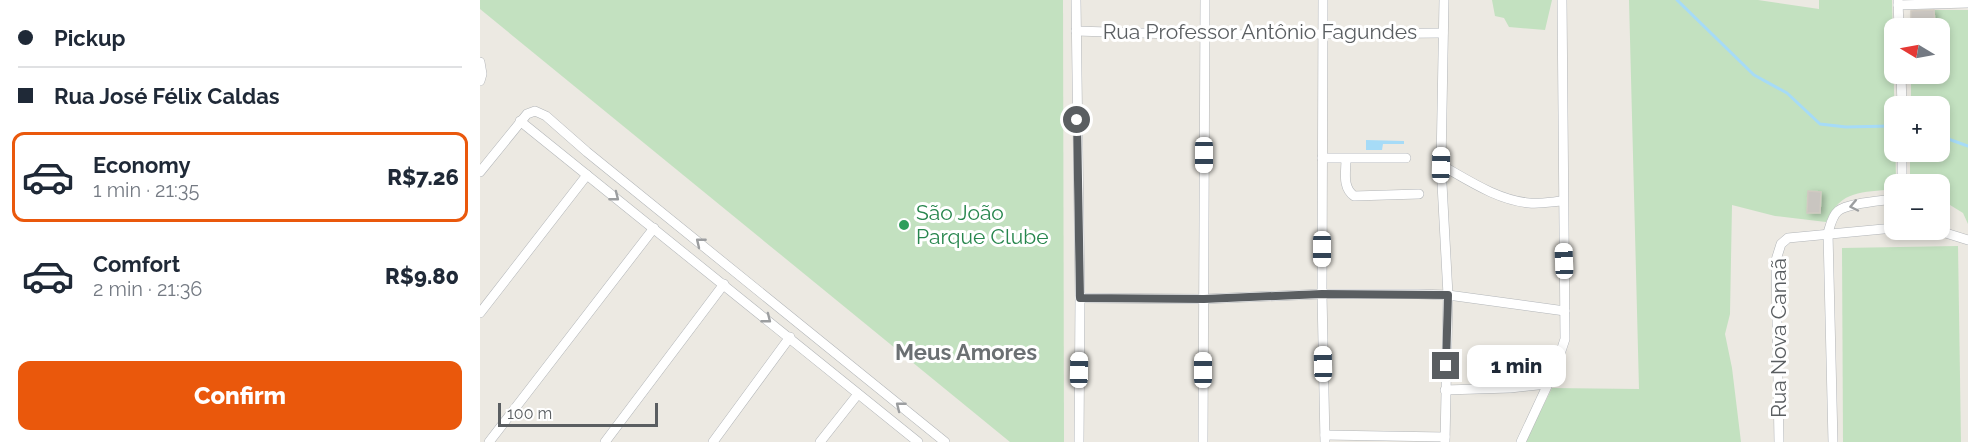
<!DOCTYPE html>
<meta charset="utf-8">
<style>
:root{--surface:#fff;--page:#f6f6f7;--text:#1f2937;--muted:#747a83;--line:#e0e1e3;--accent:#ea580c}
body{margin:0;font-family:Raleway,sans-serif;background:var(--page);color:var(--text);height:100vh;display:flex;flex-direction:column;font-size:22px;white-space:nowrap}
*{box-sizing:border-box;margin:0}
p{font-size:20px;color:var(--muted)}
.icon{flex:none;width:33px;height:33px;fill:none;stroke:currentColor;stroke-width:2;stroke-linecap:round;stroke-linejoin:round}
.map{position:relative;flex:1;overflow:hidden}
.side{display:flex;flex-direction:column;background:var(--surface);width:480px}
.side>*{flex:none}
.banner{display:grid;align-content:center;height:132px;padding:0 18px;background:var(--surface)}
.needle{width:39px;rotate:280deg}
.buttons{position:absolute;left:1404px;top:18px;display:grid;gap:12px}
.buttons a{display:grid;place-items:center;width:66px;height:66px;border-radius:12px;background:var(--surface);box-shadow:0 3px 9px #0003;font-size:30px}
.scale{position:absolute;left:18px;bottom:15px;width:160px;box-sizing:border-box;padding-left:6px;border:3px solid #5a5e61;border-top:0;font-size:16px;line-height:21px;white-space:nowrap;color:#5a5e61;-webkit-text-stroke:4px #fff;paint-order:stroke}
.end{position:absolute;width:27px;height:27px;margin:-14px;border:8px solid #5a5e61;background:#fff;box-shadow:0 0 0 3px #fff}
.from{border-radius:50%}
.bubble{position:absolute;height:42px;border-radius:12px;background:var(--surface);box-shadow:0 3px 9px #0003;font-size:20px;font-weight:800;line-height:42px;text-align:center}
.car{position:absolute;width:18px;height:36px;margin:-18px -9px;border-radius:8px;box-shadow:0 0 4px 2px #0007;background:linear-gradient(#fff 24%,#345 0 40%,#fff 0 76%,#345 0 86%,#fff 0)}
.banner b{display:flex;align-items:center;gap:21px;height:57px;font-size:22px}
.banner b+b{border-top:2px solid var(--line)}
.banner i{width:15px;height:15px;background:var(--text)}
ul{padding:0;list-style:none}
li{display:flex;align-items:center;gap:18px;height:90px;margin:0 12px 9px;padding:0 6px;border:3px solid transparent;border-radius:12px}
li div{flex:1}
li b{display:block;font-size:22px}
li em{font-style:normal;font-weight:800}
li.active{border-color:var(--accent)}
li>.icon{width:54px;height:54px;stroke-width:1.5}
.button{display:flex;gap:12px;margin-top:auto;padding:12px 18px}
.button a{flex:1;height:69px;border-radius:12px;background:var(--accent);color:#fff;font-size:24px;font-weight:800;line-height:69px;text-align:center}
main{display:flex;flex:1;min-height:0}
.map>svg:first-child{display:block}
</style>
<main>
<section class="side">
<div class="banner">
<b><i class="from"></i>Pickup</b>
<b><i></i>Rua José Félix Caldas</b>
</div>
<ul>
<li class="active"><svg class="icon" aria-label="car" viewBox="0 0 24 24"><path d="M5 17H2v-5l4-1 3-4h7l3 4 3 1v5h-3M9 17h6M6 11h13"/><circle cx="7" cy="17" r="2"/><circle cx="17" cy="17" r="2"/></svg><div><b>Economy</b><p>1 min · 21:35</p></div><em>R$7.26</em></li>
<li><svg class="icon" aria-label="car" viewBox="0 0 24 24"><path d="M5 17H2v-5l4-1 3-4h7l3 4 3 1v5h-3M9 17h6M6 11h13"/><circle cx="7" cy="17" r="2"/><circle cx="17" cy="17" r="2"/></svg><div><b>Comfort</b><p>2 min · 21:36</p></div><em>R$9.80</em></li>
</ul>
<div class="button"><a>Confirm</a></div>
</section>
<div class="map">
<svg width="1488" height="442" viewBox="0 0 1488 442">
<defs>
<filter id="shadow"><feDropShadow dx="3.5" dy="2" stdDeviation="3" flood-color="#0004"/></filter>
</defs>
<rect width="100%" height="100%" fill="#ece9e2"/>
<g fill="#c3e1c0">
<path d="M0,0H583L584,442H530L0,9Z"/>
<path d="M1012,0H1072L1065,30L1029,27L1024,18L1015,16Z"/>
<path d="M1149,0H1278L1339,9V0H1412L1416,180L1414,189C1381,193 1362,189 1346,222L1295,216L1252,205L1250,314L1245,334L1252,368L1261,442H1045L1072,388L1159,389Z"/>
<path d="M1454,10H1488V224L1483,213L1470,205L1460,208V184H1430V152H1460V106H1431V74H1460V28H1455Z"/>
<path d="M1478,246L1481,442H1363L1362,248Z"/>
</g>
<path fill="#a6dbf7" d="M886,140L924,141V144H903L902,150H886Z"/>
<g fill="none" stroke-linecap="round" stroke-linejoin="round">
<g stroke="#a6dbf7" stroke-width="3">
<path d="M1197,0L1274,75L1307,93L1340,124L1366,127L1410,126"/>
<path d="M1460,136L1488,146"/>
</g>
</g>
<g fill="#c9c5c0" stroke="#d0cac1" stroke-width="1.5" filter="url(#shadow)">
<path d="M1454,10L1455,28H1431V11Z"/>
<path d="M1328,191L1341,192L1340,213H1327Z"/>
</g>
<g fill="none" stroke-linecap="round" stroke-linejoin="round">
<defs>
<g id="minor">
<path d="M596,0L600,298L599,442"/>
<path d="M843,0L842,294L845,442"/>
<path d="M964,0L961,165L968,295L965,442"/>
<path d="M1418,1L1419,28"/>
<path d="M1418,5L1488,3"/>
<path d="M596,31L725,35L963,33"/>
<path d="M0,62L2,74L0,81"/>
<path d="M1421,74L1422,106"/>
<path d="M40,121L438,442"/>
<path d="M1422,152V184"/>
<path d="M842,158H926"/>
<path d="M866,159C866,172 862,187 874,196L939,194"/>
<path d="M961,165C988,180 1017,200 1049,203C1060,204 1071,202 1082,201"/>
<path d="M0,172L47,114L55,111L66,116L107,152L465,442"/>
<path d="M1456,230L1488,240"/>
<path d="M600,298L724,299L842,294H938L968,295L1085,311"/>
<path d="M0,313L107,175"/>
<path d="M965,390L1030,388L1067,384"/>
<path d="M845,435L965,437"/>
<path d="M9,442L174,228"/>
<path d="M125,442L244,284"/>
<path d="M233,442L310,337"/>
<path d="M340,442L378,394"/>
<path d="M723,442L725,0"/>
<path d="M1041,442L1075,369L1085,339L1082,0"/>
<path d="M1299,442L1296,260L1301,244L1308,238L1414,228"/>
<path d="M1353,442L1348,233C1350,226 1352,216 1358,211C1368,203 1401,201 1414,199"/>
</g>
</defs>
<use href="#minor" stroke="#b2b5b8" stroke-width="10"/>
<use href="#minor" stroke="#fff" stroke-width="9"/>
</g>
<defs><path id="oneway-chevron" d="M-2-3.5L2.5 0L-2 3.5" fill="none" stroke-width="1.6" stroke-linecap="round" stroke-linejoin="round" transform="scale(1.5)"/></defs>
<g stroke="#9c9ea0">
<use href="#oneway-chevron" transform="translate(135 197) rotate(38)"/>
<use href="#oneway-chevron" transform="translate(1374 206) rotate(168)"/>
<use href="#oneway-chevron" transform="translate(220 242) rotate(-141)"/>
<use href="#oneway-chevron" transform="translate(287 319) rotate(38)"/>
<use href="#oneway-chevron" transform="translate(420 406) rotate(-142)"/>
</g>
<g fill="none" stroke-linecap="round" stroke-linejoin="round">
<path stroke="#5a5e61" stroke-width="8" d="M597,120L600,298L724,299L842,294L968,295L966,366"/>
</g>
<circle fill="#2e9e5b" stroke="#fff" stroke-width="2" cx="424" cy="225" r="6"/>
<g text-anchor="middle" stroke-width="6" stroke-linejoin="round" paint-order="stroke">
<g font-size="21" fill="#5a5e61" stroke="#fff">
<text x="780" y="39">Rua Professor Antônio Fagundes</text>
<text transform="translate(1299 338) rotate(-90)" y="7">Rua Nova Canaã</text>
</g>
<g font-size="21" fill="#27864d" stroke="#fff" text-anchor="start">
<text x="436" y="220">São João<tspan x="436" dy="24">Parque Clube</tspan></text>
</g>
<g font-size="22" font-weight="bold" fill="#6b7073" stroke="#fff">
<text x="486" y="360">Meus Amores</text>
</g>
</g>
</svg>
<div class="buttons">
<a><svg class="needle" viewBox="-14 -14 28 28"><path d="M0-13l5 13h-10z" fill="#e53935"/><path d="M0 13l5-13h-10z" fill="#747a83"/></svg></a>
<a>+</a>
<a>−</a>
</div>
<div class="scale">100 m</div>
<i class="end from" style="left:597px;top:120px"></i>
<i class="end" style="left:966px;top:366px"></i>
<div class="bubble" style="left:987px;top:345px;width:99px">1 min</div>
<i class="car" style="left:724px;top:155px;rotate:180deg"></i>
<i class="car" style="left:961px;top:165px;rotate:1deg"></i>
<i class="car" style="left:842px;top:249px;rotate:180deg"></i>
<i class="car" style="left:1084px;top:261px;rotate:358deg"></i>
<i class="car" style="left:843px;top:364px;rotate:359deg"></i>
<i class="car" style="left:599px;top:370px;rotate:1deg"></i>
<i class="car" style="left:723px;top:370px;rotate:0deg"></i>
</div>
</main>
